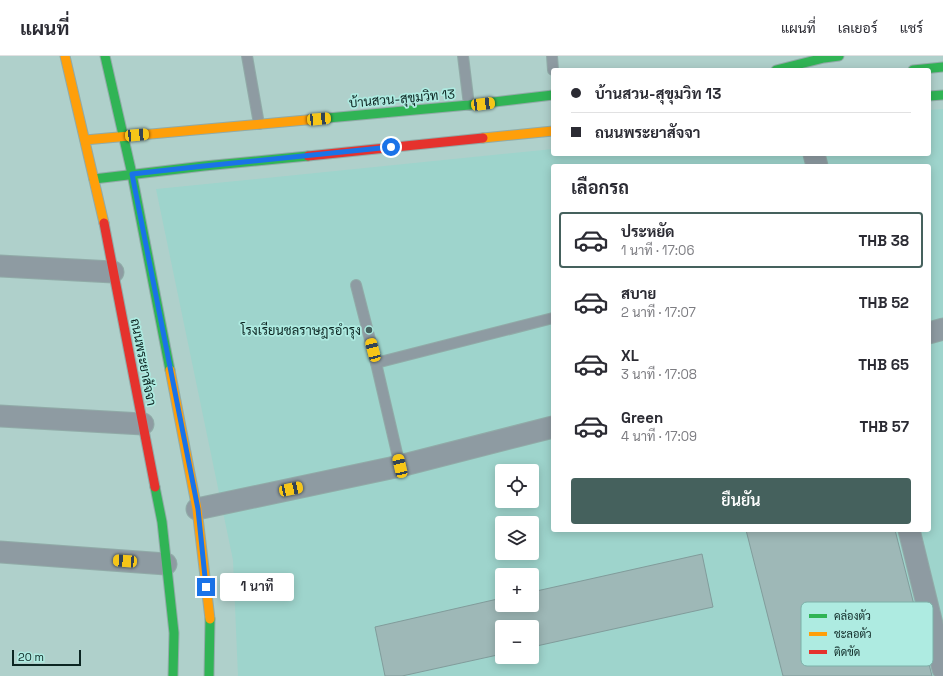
<!DOCTYPE html>
<html lang="th">
<meta charset="utf-8">
<style>
:root{--surface:#fff;--page:#f2f2f3;--text:#2b2b33;--muted:#7c7c81;--line:#e1e1e2;--accent:#45615d}
body{margin:0;font-family:"Space Grotesk",Sarabun,sans-serif;background:var(--page);color:var(--text);height:100vh;display:flex;flex-direction:column;font-size:15px;white-space:nowrap}
*{box-sizing:border-box;margin:0}
p{font-size:13px;color:var(--muted)}
.icon{flex:none;width:22px;height:22px;fill:none;stroke:currentColor;stroke-width:2;stroke-linecap:round;stroke-linejoin:round}
.map{position:relative;flex:1;overflow:hidden}
.details{position:absolute;left:551px;top:108px;width:380px;height:368px;display:flex;flex-direction:column;background:var(--surface);border-radius:4px;box-shadow:0 2px 10px #0003}
.details>*{flex:none}
.guide{position:absolute;left:551px;top:12px;width:380px;height:88px;border-radius:4px;box-shadow:0 2px 10px #0003;display:grid;align-content:center;height:88px;padding:0 20px;background:var(--surface)}
.controls{position:absolute;left:495px;top:408px;display:grid;gap:8px}
.controls a{display:grid;place-items:center;width:44px;height:44px;border-radius:4px;background:var(--surface);box-shadow:0 2px 10px #0003;font-size:20px}
.scale{position:absolute;left:12px;bottom:10px;width:69px;box-sizing:border-box;padding-left:4px;border:2px solid #0c2522;border-top:0;font-size:11px;line-height:14px;white-space:nowrap;color:#0c2522;-webkit-text-stroke:3px #aeebe1;paint-order:stroke}
.end{position:absolute;width:18px;height:18px;margin:-9px;border:5px solid #1a73e8;background:#fff;box-shadow:0 0 0 2px #fff}
.from{border-radius:50%}
.bubble{position:absolute;height:28px;border-radius:4px;background:var(--surface);box-shadow:0 2px 10px #0003;font-size:13px;font-weight:600;line-height:28px;text-align:center}
.car{position:absolute;width:12px;height:24px;margin:-12px -6px;border-radius:5px;box-shadow:0 0 3px 1px #0007;background:linear-gradient(#f5c518 24%,#345 0 40%,#f5c518 0 76%,#345 0 86%,#f5c518 0)}
.guide b{display:flex;align-items:center;gap:14px;height:38px;font-size:15px}
.guide b+b{border-top:1px solid var(--line)}
.guide i{width:10px;height:10px;background:var(--text)}
ul{padding:0;list-style:none}
li{display:flex;align-items:center;gap:12px;height:56px;margin:0 8px 6px;padding:0 12px;border:2px solid transparent;border-radius:4px}
li div{flex:1}
li b{display:block;font-size:15px}
li em{font-style:normal;font-weight:600}
li.current{border-color:var(--accent)}
li>.icon{width:36px;height:36px;stroke-width:1.5}
h2{padding:0 20px;font-size:18px;line-height:48px}
.button{display:flex;gap:8px;margin-top:auto;padding:8px 20px}
.button a{flex:1;height:46px;border-radius:4px;background:var(--accent);color:#fff;font-size:16px;font-weight:600;line-height:46px;text-align:center}
header{display:flex;align-items:center;gap:24px;box-sizing:border-box;height:56px;padding:0 20px;background:var(--surface);border-bottom:1px solid var(--line)}
header strong{font-size:19px}
nav{display:flex;gap:22px;margin-inline-start:auto;font-size:14px}
.map>svg:first-child{display:block}
</style>
<header>
<strong>แผนที่</strong>
<nav><a>แผนที่</a><a>เลเยอร์</a><a>แชร์</a></nav>
</header>
<div class="map">
<svg width="943" height="620" viewBox="0 0 943 620">
<rect width="100%" height="100%" fill="#afd0cb"/>
<path fill="#9ed4cc" fill-rule="evenodd" d="M943,53V620H238L233,504L156,133L553,93V98H929V54ZM553,110H929V474H553ZM502,415H532V445H502ZM502,467H532V497H502ZM502,519H532V549H502ZM502,571H532V601H502Z"/>
<g fill="#9eb8b7" stroke="#819c9b">
<path d="M746,474H895L932,620H783Z"/>
<path d="M702,498L713,551L532,591V571H502V598L402,620H385L375,571L502,542V549H532V536Z"/>
</g>
<g fill="none" stroke-linecap="round" stroke-linejoin="round">
<defs>
<g id="lane">
<path d="M247,0L259,68"/>
<path d="M463,0L469,49"/>
<path d="M552,0L553,14"/>
<path d="M356,229L376,307L400,410"/>
<path d="M376,307L553,262"/>
</g>
<g id="street">
<path d="M814,98L817,110"/>
<path d="M0,210L113,216"/>
<path d="M929,277L943,273"/>
<path d="M0,360L143,368"/>
<path d="M197,453L400,410L553,371"/>
<path d="M909,474L943,613"/>
<path d="M0,496L166,508"/>
</g>
<g id="fast">
<path d="M105,0L132,118L170,314"/>
<path d="M776,14L824,2L839,0"/>
<path d="M913,14L943,11"/>
<path d="M929,40L943,39"/>
<path d="M317,63L469,49L553,39"/>
<path d="M94,123L204,110L308,100"/>
<path d="M155,431L162,466L174,577L173,620"/>
<path d="M209,620L210,563"/>
</g>
<g id="slow">
<path d="M65,0L104,167"/>
<path d="M483,82L553,75"/>
<path d="M85,84L317,63"/>
<path d="M170,314L197,453L210,563"/>
</g>
<g id="jam">
<path d="M308,100L483,82"/>
<path d="M104,167L155,431"/>
</g>
</defs>
<use href="#lane" stroke="#91aba8" stroke-width="12"/>
<use href="#street" stroke="#91aba8" stroke-width="23"/>
<use href="#fast" stroke="#91aba8" stroke-width="11"/>
<use href="#slow" stroke="#91aba8" stroke-width="11"/>
<use href="#jam" stroke="#91aba8" stroke-width="11"/>
<use href="#lane" stroke="#8e9ba2" stroke-width="10"/>
<use href="#street" stroke="#8e9ba2" stroke-width="21"/>
<use href="#fast" stroke="#30b455" stroke-width="9"/>
<use href="#slow" stroke="#ff9f0a" stroke-width="9"/>
<use href="#jam" stroke="#e5322d" stroke-width="9"/>
</g>
<g fill="none" stroke-linecap="round" stroke-linejoin="round">
<path stroke="#1a73e8" stroke-width="5" d="M206,531L198,453L132,118L204,110L391,91"/>
</g>
<circle fill="#45615d" stroke="#aeebe1" stroke-width="1.5" cx="369" cy="274" r="4"/>
<g text-anchor="middle" stroke-width="3.5" stroke-linejoin="round" paint-order="stroke">
<g font-size="13" fill="#0c2522" stroke="#aeebe1">
<text transform="translate(402 42) rotate(-5)" y="5">บ้านสวน-สุขุมวิท 13</text>
<text transform="translate(144 306) rotate(79)" y="5">ถนนพระยาสัจจา</text>
</g>
<g font-size="13" fill="#0c2522" stroke="#aeebe1" text-anchor="end">
<text x="361" y="279">โรงเรียนชลราษฎรอำรุง</text>
</g>
</g>
<rect x="801" y="546" width="132" height="64" rx="6" fill="#aeebe1" stroke="#7db0a8" stroke-width="1"/>
<rect x="809" y="558" width="18" height="4" fill="#30b455"/>
<rect x="809" y="576" width="18" height="4" fill="#ff9f0a"/>
<rect x="809" y="594" width="18" height="4" fill="#e5322d"/>
<g font-size="11" fill="#0c2522">
<text x="834" y="564">คล่องตัว</text>
<text x="834" y="582">ชะลอตัว</text>
<text x="834" y="600">ติดขัด</text>
</g>
</svg>
<div class="controls">
<a><svg class="icon" aria-label="locate" viewBox="0 0 24 24"><circle cx="12" cy="12" r="6"/><path d="M12 2v4M12 18v4M2 12h4M18 12h4"/></svg></a>
<a><svg class="icon" aria-label="layers" viewBox="0 0 24 24"><path d="M12 4l9 5-9 5-9-5zM3 14l9 5 9-5"/></svg></a>
<a>+</a>
<a>−</a>
</div>
<div class="scale">20 m</div>
<i class="end from" style="left:391px;top:91px"></i>
<i class="end" style="left:206px;top:531px"></i>
<div class="bubble" style="left:220px;top:517px;width:74px">1 นาที</div>
<i class="car" style="left:483px;top:48px;rotate:83deg"></i>
<i class="car" style="left:319px;top:63px;rotate:85deg"></i>
<i class="car" style="left:137px;top:79px;rotate:85deg"></i>
<i class="car" style="left:373px;top:294px;rotate:345deg"></i>
<i class="car" style="left:400px;top:410px;rotate:347deg"></i>
<i class="car" style="left:291px;top:433px;rotate:78deg"></i>
<i class="car" style="left:125px;top:505px;rotate:274deg"></i>
<div class="guide">
<b><i class="from"></i>บ้านสวน-สุขุมวิท 13</b>
<b><i></i>ถนนพระยาสัจจา</b>
</div>
<section class="details">
<h2>เลือกรถ</h2>
<ul>
<li class="current"><svg class="icon" aria-label="car" viewBox="0 0 24 24"><path d="M5 17H2v-5l4-1 3-4h7l3 4 3 1v5h-3M9 17h6M6 11h13"/><circle cx="7" cy="17" r="2"/><circle cx="17" cy="17" r="2"/></svg><div><b>ประหยัด</b><p>1 นาที · 17:06</p></div><em>THB 38</em></li>
<li><svg class="icon" aria-label="car" viewBox="0 0 24 24"><path d="M5 17H2v-5l4-1 3-4h7l3 4 3 1v5h-3M9 17h6M6 11h13"/><circle cx="7" cy="17" r="2"/><circle cx="17" cy="17" r="2"/></svg><div><b>สบาย</b><p>2 นาที · 17:07</p></div><em>THB 52</em></li>
<li><svg class="icon" aria-label="car" viewBox="0 0 24 24"><path d="M5 17H2v-5l4-1 3-4h7l3 4 3 1v5h-3M9 17h6M6 11h13"/><circle cx="7" cy="17" r="2"/><circle cx="17" cy="17" r="2"/></svg><div><b>XL</b><p>3 นาที · 17:08</p></div><em>THB 65</em></li>
<li><svg class="icon" aria-label="car" viewBox="0 0 24 24"><path d="M5 17H2v-5l4-1 3-4h7l3 4 3 1v5h-3M9 17h6M6 11h13"/><circle cx="7" cy="17" r="2"/><circle cx="17" cy="17" r="2"/></svg><div><b>Green</b><p>4 นาที · 17:09</p></div><em>THB 57</em></li>
</ul>
<div class="button"><a>ยืนยัน</a></div>
</section>
</div>
